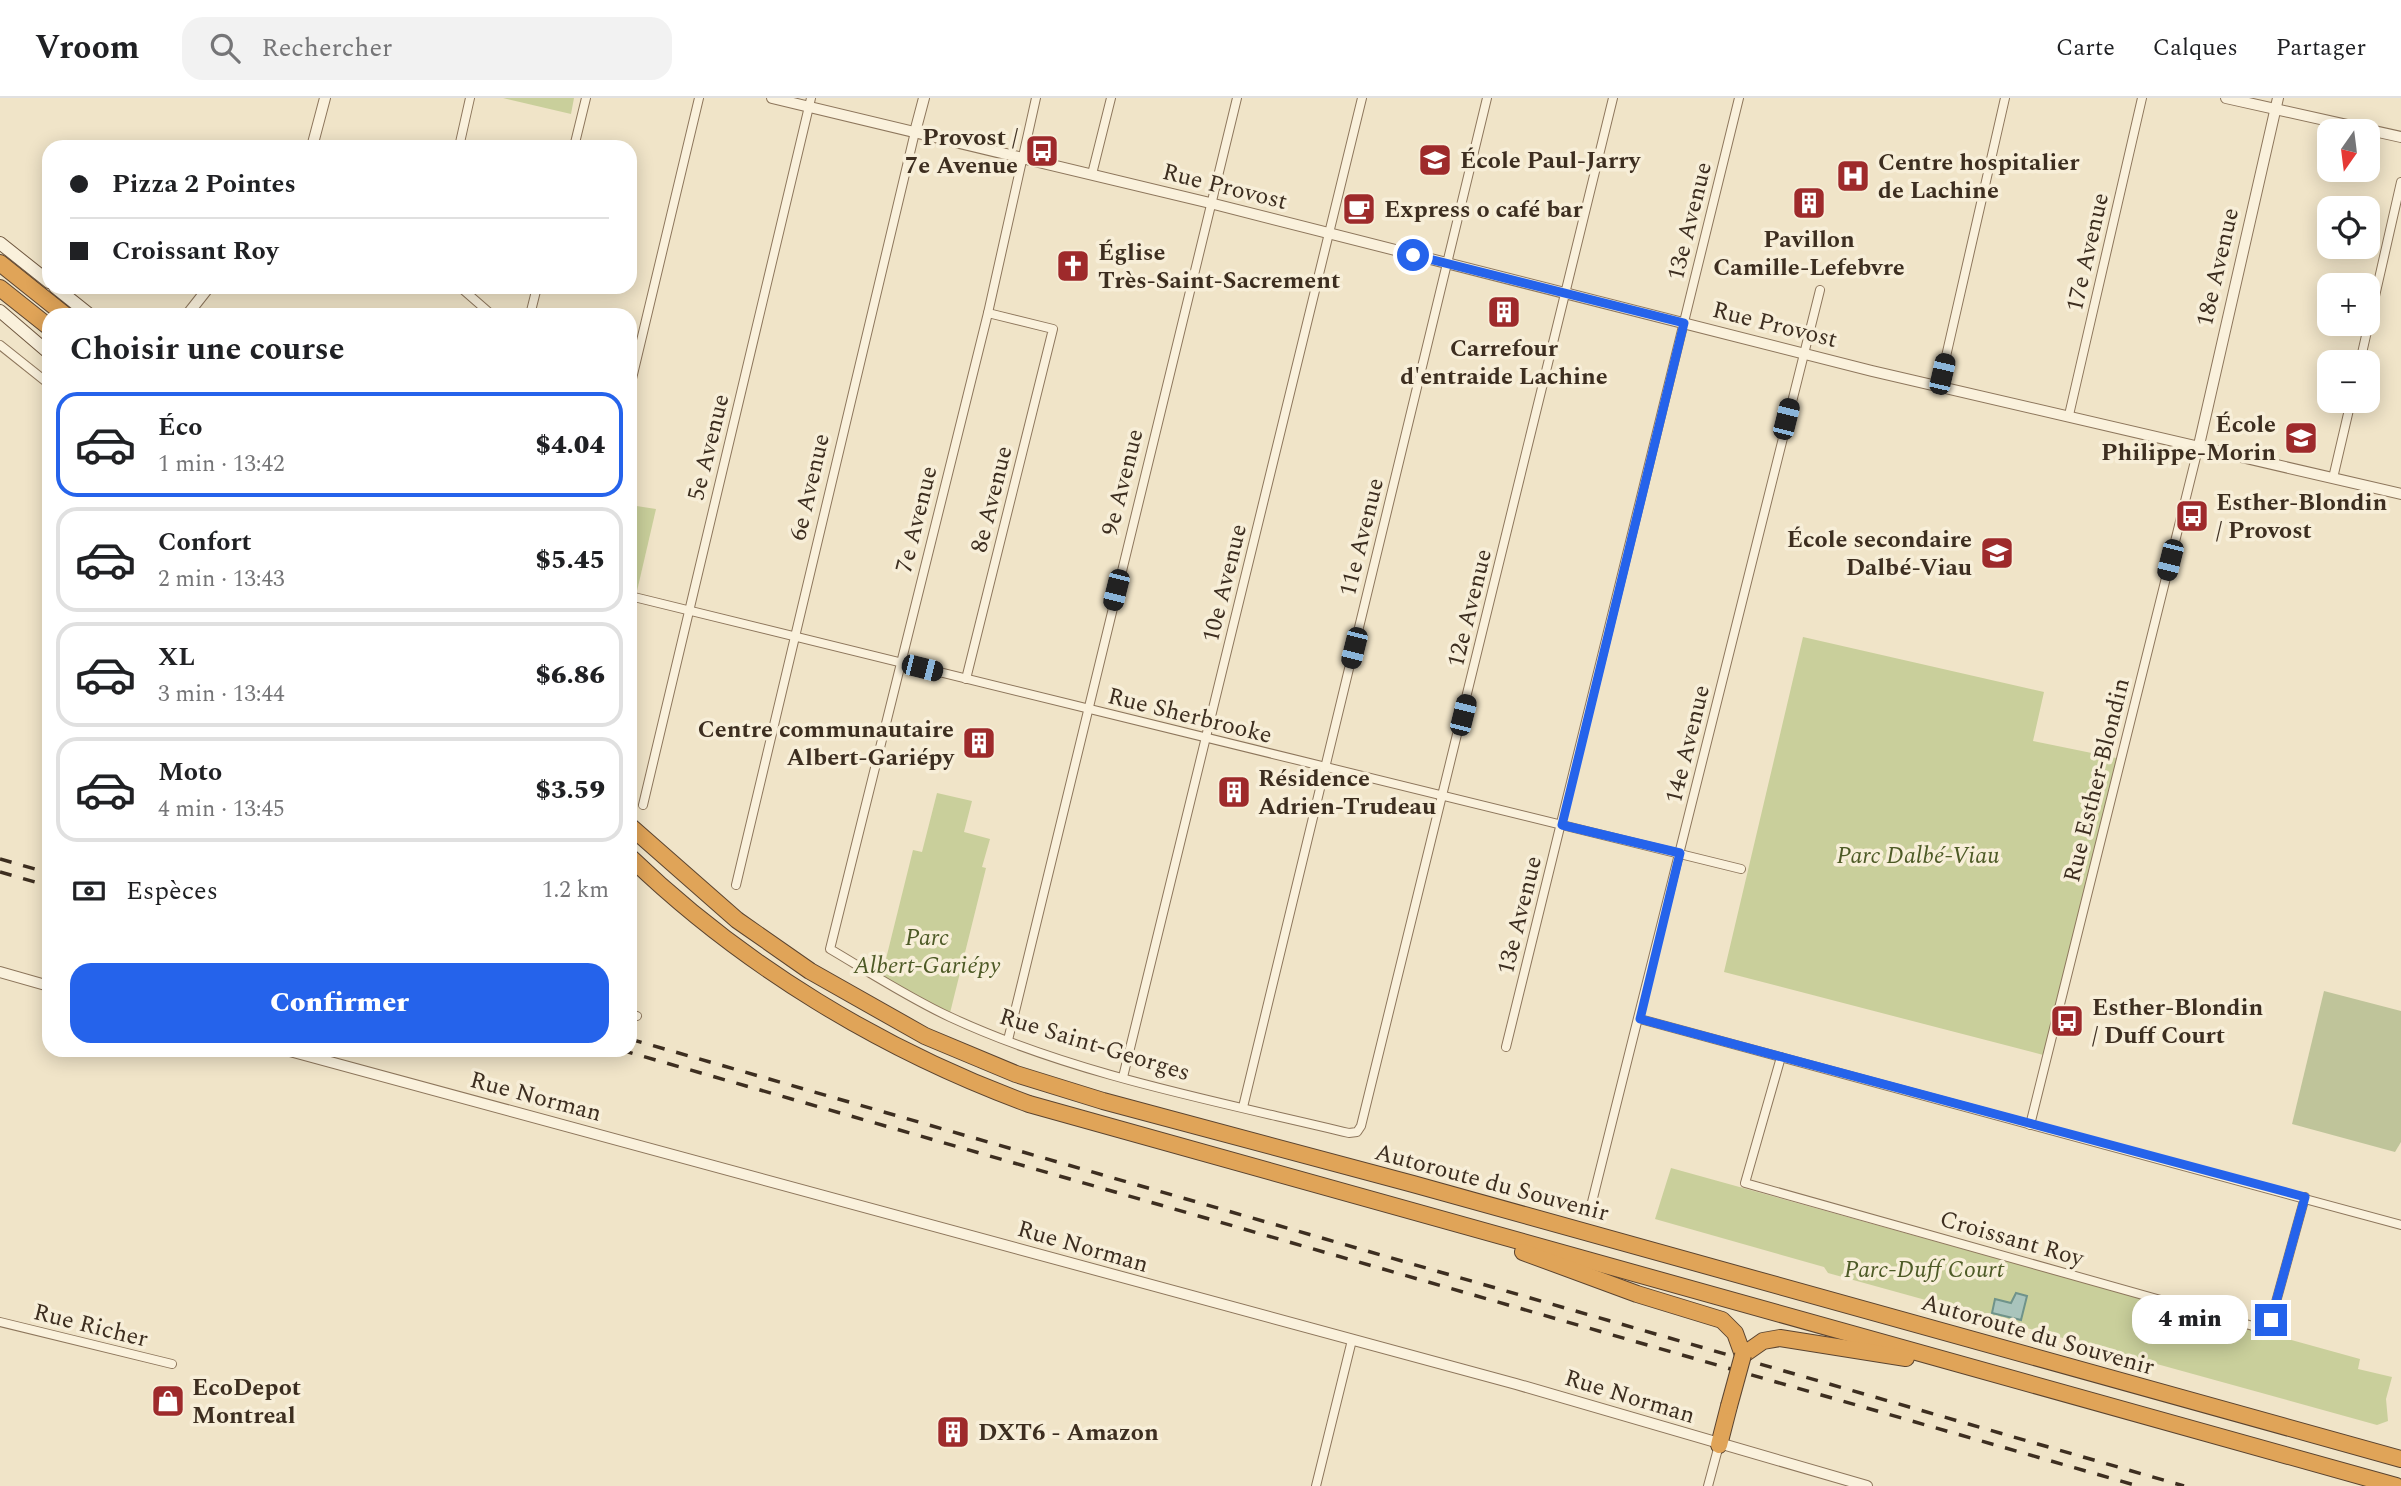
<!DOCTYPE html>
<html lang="fr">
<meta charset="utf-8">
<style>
:root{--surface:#fff;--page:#f2f2f2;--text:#202124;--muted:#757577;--line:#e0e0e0;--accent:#2563eb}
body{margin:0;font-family:Spectral,serif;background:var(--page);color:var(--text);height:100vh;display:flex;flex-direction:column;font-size:26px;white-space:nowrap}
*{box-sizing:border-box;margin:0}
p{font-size:23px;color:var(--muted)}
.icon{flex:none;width:38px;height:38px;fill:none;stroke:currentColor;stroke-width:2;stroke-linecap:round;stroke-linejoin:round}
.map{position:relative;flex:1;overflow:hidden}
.drawer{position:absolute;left:42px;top:210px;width:595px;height:749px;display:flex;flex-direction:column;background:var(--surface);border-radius:21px;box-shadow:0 4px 18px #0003}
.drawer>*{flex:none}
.guide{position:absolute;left:42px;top:42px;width:595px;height:154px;border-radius:21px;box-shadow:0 4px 18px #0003;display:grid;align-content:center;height:154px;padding:0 28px;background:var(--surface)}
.needle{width:46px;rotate:194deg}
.buttons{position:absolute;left:2317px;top:21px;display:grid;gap:14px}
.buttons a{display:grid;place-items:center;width:63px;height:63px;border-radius:14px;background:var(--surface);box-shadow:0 4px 18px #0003;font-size:35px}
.end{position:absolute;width:32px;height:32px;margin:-16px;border:9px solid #2563eb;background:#fff;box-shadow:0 0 0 4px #fff}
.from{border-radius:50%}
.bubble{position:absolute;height:49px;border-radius:21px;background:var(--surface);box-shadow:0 4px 18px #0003;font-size:23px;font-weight:800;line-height:49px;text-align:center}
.car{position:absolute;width:21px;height:42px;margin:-21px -10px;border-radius:9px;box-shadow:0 0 5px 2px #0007;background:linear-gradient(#222 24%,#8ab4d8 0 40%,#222 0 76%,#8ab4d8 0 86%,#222 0)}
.guide b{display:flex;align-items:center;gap:24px;height:66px;font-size:26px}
.guide b+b{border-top:2px solid var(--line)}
.guide i{width:18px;height:18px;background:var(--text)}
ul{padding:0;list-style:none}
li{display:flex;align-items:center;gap:21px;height:105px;margin:0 14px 10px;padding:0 14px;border:4px solid var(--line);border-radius:21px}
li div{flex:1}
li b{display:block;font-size:26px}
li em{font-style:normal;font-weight:800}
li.selected{border-color:var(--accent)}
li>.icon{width:63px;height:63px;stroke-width:1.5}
h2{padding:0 28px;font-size:32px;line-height:84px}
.pay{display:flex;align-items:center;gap:18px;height:77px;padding:0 28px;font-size:26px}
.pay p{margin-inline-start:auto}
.action{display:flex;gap:14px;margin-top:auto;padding:14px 28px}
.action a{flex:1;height:80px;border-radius:21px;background:var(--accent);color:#fff;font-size:28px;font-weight:800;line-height:80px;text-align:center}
header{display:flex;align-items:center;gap:42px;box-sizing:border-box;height:98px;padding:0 35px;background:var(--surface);border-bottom:2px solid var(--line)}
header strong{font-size:33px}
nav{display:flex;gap:38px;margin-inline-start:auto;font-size:24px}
.search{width:490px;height:63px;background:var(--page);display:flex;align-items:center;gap:18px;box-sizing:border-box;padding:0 24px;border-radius:21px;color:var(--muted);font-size:26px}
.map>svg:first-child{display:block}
</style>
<header>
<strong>Vroom</strong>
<div class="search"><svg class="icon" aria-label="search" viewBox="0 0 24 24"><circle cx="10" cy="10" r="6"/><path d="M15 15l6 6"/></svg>Rechercher</div>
<nav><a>Carte</a><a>Calques</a><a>Partager</a></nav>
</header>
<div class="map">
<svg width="2401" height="1388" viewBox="0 0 2401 1388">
<rect width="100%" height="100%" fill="#f0e4c8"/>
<g fill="#c9cf9b">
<path d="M503,0H574L571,16Z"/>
<path d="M630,407L656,411L637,493L630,491Z"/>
<path d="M1803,539L2044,594L2033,643L2121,661L2047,958L1724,874Z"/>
<path d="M937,695L972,703L964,734L990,741L982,769L986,770L949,919L881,881L913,752L922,754Z"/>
<path d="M1671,1070L2360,1261L2358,1271L2392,1279L2386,1301L2388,1323L2377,1327L1828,1175L1824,1169L1655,1121Z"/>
</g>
<path fill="#bfc49a" d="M2324,893L2401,913V1044L2395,1054L2292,1026Z"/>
<path fill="#a9c4bc" stroke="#6f938a" stroke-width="2" d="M2016,1195L2027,1198L2021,1222L1992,1215L1995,1201L2011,1205Z"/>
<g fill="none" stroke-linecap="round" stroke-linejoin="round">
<defs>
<g id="minor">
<path d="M1036,0L988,215L830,851C869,874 909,900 950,919C1075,977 1216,1003 1349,1035L1357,1034L1361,1028L1613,0"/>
<path d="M459,49L470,0"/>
<path d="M574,49L586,0"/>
<path d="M1092,76L1111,0"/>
<path d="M460,189L492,217"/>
<path d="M530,217L537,189"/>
<path d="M0,247L49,286"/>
<path d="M2360,264L2401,84"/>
<path d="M630,289L699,0"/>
<path d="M1939,289L2005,0"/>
<path d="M2069,317L2142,0"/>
<path d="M2333,380L2351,303"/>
<path d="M630,498L1741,771"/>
<path d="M966,581L1053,231L988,215"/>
<path d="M643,707L811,0"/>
<path d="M736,787L915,34"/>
<path d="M630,916L637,918"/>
<path d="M1640,921L2401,1127"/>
<path d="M1008,942L1237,0"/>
<path d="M1506,949L1739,0"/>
<path d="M1781,959L1745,1085L2260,1230L2271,1222L2305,1099"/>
<path d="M1123,979L1362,0"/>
<path d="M1243,1009L1487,0"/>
<path d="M2030,1027L2199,347"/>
<path d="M1591,1108L1820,192"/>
<path d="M0,1224L172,1266"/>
<path d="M1316,1388L1352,1242"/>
<path d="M1708,1388L1719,1347"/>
</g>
<g id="tertiary">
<path d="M772,0L1210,105L1872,273L2401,396"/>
<path d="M2226,0L2401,39"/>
<path d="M915,34L924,0"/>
<path d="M312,49L325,0"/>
<path d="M187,217L209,189"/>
<path d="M2199,347L2278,0"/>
<path d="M0,874L49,888"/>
<path d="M286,952L1516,1286L1867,1388"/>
</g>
<g id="secondary">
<path d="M0,145L49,184"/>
<path d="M55,189L90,217"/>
<path d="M0,213L49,255"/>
</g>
<g id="motorway">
<path d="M0,165L65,217"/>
<path d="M0,190L49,229"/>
<path d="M630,728L737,822L810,873L925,938L1016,976L1103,1003L1413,1086L2401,1361"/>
<path d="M630,759C743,868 882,952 1029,1006L2396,1388"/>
<path d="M1523,1154L1637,1196L1722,1222L1735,1235L1743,1257L1763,1243L1780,1240L1906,1260"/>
<path d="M1719,1347L1729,1308"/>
</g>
</defs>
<use href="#minor" stroke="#8d765c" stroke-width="10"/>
<use href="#tertiary" stroke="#8d765c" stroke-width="12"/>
<use href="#secondary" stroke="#6f573f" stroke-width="14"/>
<use href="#motorway" stroke="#5b4430" stroke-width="18"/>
<use href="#minor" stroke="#faf1dc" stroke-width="8"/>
<use href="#tertiary" stroke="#faf1dc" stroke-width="10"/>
<use href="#secondary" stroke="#faf1dc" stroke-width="12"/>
<use href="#motorway" stroke="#e0a458" stroke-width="16"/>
<g stroke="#3d2e20" stroke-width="3.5" stroke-dasharray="12 12" stroke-linecap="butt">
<path d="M0,761L49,775"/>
<path d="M0,774L49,788"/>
<path d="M630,941L2184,1388"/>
<path d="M621,952L2138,1388"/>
</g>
<defs>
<path id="motorway-bridge" d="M1729,1308L1743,1257"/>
</defs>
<use href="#motorway-bridge" stroke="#5b4430" stroke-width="18" stroke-linecap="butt"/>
<use href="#motorway-bridge" stroke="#e0a458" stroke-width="16"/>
</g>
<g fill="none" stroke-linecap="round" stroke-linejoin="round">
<path stroke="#2563eb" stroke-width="9" d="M1413,157L1684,225L1562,727L1680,755L1640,921L2305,1099L2271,1222"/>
</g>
<defs>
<symbol id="bus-square" viewBox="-11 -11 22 22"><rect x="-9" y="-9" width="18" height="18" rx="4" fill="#9e2a2b" stroke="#f7eed8"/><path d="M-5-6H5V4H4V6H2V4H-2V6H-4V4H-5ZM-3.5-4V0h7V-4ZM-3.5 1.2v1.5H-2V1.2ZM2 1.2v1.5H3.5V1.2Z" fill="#fff"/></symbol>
<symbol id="school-square" viewBox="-11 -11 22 22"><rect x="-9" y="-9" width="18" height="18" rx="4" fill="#9e2a2b" stroke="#f7eed8"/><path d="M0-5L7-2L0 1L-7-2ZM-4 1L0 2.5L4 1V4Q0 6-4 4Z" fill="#fff"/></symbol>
<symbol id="hospital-square" viewBox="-11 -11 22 22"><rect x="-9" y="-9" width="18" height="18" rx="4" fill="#9e2a2b" stroke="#f7eed8"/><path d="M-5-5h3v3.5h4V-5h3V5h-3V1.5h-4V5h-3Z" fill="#fff"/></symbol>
<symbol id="building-square" viewBox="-11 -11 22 22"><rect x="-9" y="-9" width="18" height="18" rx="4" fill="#9e2a2b" stroke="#f7eed8"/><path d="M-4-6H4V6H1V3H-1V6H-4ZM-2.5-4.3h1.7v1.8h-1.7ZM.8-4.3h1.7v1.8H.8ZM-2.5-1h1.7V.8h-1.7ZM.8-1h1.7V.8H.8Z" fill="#fff"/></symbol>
<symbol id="cafe-square" viewBox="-11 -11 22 22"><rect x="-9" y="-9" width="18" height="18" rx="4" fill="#9e2a2b" stroke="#f7eed8"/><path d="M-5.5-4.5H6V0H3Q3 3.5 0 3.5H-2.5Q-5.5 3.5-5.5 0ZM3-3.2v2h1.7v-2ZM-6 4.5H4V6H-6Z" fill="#fff"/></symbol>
<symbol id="church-square" viewBox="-11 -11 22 22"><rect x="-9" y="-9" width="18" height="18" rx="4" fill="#9e2a2b" stroke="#f7eed8"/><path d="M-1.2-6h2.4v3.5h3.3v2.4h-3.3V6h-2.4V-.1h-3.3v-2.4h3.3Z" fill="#fff"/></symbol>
<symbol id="shop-square" viewBox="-11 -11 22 22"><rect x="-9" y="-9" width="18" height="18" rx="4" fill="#9e2a2b" stroke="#f7eed8"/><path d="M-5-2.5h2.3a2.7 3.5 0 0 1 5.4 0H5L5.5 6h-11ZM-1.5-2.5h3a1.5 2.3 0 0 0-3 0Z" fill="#fff"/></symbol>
</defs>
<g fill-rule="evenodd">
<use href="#bus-square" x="1023" y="34" width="38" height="38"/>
<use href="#school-square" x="1416" y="43" width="38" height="38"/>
<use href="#hospital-square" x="1834" y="59" width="38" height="38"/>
<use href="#building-square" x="1790" y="86" width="38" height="38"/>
<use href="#cafe-square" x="1340" y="92" width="38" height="38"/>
<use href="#church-square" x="1054" y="149" width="38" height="38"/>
<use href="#building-square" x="1485" y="195" width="38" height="38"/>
<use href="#school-square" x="2282" y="321" width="38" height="38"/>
<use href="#bus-square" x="2173" y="399" width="38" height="38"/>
<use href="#school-square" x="1978" y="436" width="38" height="38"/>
<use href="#building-square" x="960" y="626" width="38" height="38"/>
<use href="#building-square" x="1215" y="675" width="38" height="38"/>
<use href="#bus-square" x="2048" y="904" width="38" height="38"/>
<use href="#shop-square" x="149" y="1284" width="38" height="38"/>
<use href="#building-square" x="934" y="1315" width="38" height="38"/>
</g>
<g text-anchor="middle" stroke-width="7" stroke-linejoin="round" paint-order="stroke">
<g font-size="24" font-weight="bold" fill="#3d2e20" stroke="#f7eed8" text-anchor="start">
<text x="1018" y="47" text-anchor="end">Provost /<tspan x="1018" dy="28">7e Avenue</tspan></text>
<text x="1460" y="70">École Paul-Jarry</text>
<text x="1878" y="72">Centre hospitalier<tspan x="1878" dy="28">de Lachine</tspan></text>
<text x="1384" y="119">Express o café bar</text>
<text x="1809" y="149" text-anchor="middle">Pavillon<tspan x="1809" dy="28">Camille-Lefebvre</tspan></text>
<text x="1098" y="162">Église<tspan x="1098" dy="28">Très-Saint-Sacrement</tspan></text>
<text x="1504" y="258" text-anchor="middle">Carrefour<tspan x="1504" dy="28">d'entraide Lachine</tspan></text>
<text x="2276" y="334" text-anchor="end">École<tspan x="2276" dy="28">Philippe-Morin</tspan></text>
<text x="2216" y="412">Esther-Blondin<tspan x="2216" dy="28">/ Provost</tspan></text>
<text x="1972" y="449" text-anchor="end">École secondaire<tspan x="1972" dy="28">Dalbé-Viau</tspan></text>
<text x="954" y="639" text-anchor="end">Centre communautaire<tspan x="954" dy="28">Albert-Gariépy</tspan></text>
<text x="1258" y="688">Résidence<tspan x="1258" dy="28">Adrien-Trudeau</tspan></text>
<text x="2092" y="917">Esther-Blondin<tspan x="2092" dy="28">/ Duff Court</tspan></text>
<text x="192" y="1297">EcoDepot<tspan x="192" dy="28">Montreal</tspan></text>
<text x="978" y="1342">DXT6 - Amazon</text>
</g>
<g font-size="24" fill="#3d2e20" stroke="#f7eed8">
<text transform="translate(1225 88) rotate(14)" y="8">Rue Provost</text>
<text transform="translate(1689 123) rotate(-76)" y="8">13e Avenue</text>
<text transform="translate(2087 154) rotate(-77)" y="8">17e Avenue</text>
<text transform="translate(2217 169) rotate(-77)" y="8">18e Avenue</text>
<text transform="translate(1775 226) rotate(14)" y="8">Rue Provost</text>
<text transform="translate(708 349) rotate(-76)" y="8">5e Avenue</text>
<text transform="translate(1122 384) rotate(-76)" y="8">9e Avenue</text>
<text transform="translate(809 389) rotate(-77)" y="8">6e Avenue</text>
<text transform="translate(991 401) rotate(-76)" y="8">8e Avenue</text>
<text transform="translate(916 421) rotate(-76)" y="8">7e Avenue</text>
<text transform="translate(1361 439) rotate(-76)" y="8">11e Avenue</text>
<text transform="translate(1224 485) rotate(-76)" y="8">10e Avenue</text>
<text transform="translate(1469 510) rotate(-76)" y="8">12e Avenue</text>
<text transform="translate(1190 617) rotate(14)" y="8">Rue Sherbrooke</text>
<text transform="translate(1687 646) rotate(-76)" y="8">14e Avenue</text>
<text transform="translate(2096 682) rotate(-76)" y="8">Rue Esther-Blondin</text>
<text transform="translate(1519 817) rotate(-76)" y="8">13e Avenue</text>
<text transform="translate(1095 946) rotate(17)" y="8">Rue Saint-Georges</text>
<text transform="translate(536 998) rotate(15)" y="8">Rue Norman</text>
<text transform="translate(1492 1084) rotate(15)" y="8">Autoroute du Souvenir</text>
<text transform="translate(2012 1140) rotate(16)" y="8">Croissant Roy</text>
<text transform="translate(1083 1148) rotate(16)" y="8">Rue Norman</text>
<text transform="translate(91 1227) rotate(14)" y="8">Rue Richer</text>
<text transform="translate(2038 1236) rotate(16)" y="8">Autoroute du Souvenir</text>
<text transform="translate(1630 1298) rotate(17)" y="8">Rue Norman</text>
</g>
<g font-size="24" font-style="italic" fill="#4d5a26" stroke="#f7eed8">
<text x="1918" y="765">Parc Dalbé-Viau</text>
<text x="927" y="847">Parc<tspan x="927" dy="28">Albert-Gariépy</tspan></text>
<text x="1924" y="1179">Parc-Duff Court</text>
</g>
</g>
</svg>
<div class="buttons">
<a><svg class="needle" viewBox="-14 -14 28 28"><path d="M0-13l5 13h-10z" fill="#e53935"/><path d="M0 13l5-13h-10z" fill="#757577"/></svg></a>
<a><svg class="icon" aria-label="locate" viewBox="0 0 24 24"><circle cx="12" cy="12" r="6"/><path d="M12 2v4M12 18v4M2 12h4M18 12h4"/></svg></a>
<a>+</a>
<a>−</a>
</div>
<i class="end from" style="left:1413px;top:157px"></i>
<i class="end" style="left:2271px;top:1222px"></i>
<div class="bubble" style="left:2132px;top:1197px;width:116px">4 min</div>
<i class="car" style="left:1942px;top:276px;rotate:13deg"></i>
<i class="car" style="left:1786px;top:321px;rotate:14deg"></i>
<i class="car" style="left:2170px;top:462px;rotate:194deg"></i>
<i class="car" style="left:1116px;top:492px;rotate:194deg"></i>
<i class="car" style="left:1354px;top:550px;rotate:194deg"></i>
<i class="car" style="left:922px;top:570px;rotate:104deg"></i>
<i class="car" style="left:1463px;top:617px;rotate:14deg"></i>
<div class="guide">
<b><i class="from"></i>Pizza 2 Pointes</b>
<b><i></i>Croissant Roy</b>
</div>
<section class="drawer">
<h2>Choisir une course</h2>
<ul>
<li class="selected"><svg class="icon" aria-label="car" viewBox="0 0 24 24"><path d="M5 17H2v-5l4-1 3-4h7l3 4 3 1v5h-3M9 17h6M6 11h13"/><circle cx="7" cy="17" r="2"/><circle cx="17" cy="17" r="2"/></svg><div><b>Éco</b><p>1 min · 13:42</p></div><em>$4.04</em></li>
<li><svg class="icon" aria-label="car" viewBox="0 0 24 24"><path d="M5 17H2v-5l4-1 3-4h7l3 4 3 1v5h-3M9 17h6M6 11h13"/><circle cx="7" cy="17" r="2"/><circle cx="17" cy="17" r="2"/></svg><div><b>Confort</b><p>2 min · 13:43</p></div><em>$5.45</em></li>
<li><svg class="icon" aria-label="car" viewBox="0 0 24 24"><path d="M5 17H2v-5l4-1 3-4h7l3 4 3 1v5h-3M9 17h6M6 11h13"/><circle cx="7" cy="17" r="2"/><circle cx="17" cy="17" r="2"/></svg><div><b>XL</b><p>3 min · 13:44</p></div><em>$6.86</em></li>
<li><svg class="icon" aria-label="car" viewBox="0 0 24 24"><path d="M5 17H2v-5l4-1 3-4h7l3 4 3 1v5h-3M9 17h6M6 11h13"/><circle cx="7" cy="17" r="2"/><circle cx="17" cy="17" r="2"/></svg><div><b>Moto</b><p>4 min · 13:45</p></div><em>$3.59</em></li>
</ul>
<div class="pay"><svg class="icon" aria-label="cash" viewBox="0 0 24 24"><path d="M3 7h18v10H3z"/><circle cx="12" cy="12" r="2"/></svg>Espèces<p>1.2 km</p></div>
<div class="action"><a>Confirmer</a></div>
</section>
</div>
